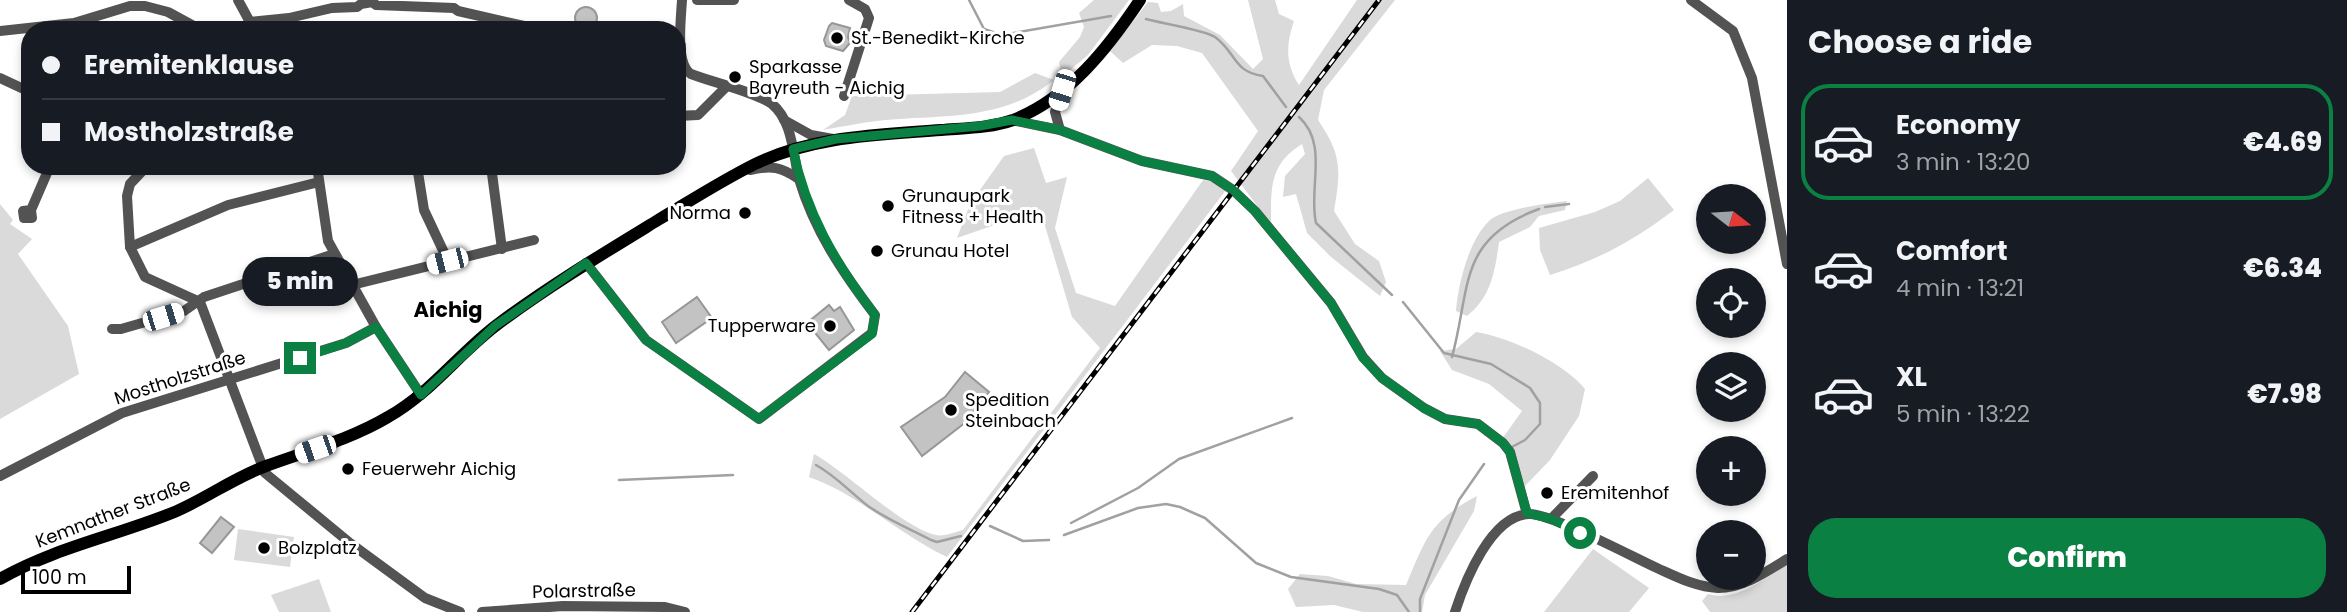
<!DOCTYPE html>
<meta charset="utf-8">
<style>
:root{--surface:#171b24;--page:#242831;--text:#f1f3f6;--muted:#9ea1a6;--line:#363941;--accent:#0b8043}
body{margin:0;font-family:Poppins,sans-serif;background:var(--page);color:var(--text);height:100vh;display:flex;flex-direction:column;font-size:26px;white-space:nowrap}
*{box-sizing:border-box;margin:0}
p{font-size:23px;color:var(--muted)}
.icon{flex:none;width:38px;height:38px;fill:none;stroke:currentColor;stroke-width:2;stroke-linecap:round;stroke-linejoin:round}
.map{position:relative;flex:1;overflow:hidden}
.drawer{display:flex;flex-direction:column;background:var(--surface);width:560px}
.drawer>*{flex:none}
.banner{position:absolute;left:21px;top:21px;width:665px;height:154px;border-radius:28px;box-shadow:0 4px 10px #0003;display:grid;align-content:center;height:154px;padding:0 21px;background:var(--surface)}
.needle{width:46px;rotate:107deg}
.controls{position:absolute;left:1696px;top:184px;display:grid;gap:14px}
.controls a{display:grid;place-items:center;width:70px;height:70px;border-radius:50%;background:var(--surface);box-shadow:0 4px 10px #0003;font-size:35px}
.scale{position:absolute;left:21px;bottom:18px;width:110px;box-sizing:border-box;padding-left:7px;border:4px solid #000;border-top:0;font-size:19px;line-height:24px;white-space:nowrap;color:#000;-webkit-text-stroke:5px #fff;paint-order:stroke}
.end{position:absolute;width:32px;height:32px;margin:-16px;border:9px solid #0b8043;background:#fff;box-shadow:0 0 0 4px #fff}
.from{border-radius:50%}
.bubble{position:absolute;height:49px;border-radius:24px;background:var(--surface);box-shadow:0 4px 10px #0003;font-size:23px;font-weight:800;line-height:49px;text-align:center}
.car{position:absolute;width:21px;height:42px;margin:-21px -10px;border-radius:9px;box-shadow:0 0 5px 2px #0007;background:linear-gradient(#fff 24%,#345 0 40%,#fff 0 76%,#345 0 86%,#fff 0)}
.banner b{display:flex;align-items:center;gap:24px;height:66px;font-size:26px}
.banner b+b{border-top:2px solid var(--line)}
.banner i{width:18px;height:18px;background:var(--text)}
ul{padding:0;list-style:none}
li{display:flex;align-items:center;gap:21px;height:116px;margin:0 14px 10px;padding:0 7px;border:4px solid transparent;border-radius:28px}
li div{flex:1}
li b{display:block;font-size:26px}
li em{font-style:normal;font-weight:800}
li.on{border-color:var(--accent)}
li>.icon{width:63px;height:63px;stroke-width:1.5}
h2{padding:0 21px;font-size:32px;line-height:84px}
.primary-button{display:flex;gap:14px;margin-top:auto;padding:14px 21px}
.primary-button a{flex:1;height:80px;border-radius:28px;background:var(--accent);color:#fff;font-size:28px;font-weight:800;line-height:80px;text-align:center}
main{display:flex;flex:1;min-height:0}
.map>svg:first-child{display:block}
</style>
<main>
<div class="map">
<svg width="1787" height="612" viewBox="0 0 1787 612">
<rect width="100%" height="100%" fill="#fff"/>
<g fill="#dadada">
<path d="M1094,0H1129L1088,55L1065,74L1061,72L1059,62L1080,37L1084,27L1079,13Z"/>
<path d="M1248,0H1275L1279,14L1294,21C1286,44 1285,64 1299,85L1357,0H1395L1324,90L1318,120C1342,155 1341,170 1334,211L1355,244L1379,261L1386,282L1380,296L1331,257L1307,233L1296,194L1283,197L1285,176L1305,154L1302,144C1269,164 1271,189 1271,224L1231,171L1258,131L1202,53L1177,46L1152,45L1123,63L1110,51L1148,2L1158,3L1161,12L1171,11L1183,4L1184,16L1220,35L1253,69L1263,59Z"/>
<path d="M1035,73L1054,80C1000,123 940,114 877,121C859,123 841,127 823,130L845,115L852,96L1000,92Z"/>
<path d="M1034,148L1046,183L1067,177L1055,228L1076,293L1115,306L1203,180L1215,182L1226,190L947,557C898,534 860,495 809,477L814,454C848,473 903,528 936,535C944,537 955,532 963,530L1100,348L1072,317L1040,209L957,238L970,204L1004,156Z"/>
<path d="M1648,178L1674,210C1633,241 1598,260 1550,275L1540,250L1539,228L1595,212L1620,201Z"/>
<path d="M1567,201L1565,210L1539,216L1530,227L1499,242C1495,272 1491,297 1467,316L1456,311C1458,284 1469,240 1489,221C1501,209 1550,203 1567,201Z"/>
<path d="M0,204L13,220L10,224L32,239L18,254L68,326L79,374L0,419Z"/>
<path d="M1476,332C1509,337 1564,363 1585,389L1579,416L1550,460L1521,490L1502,439L1522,411L1489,384L1452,370L1440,351L1456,349Z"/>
<path d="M1477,496L1474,511L1425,595L1422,612H1363L1334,605L1296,607L1288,589L1300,574L1328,576L1356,584L1406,585C1426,538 1430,521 1477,496Z"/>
<path d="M238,529L294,537L290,567L234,560Z"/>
<path d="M1593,549L1649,588L1629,612H1544Z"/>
<path d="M1787,564V612H1710L1702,601L1708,594C1736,603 1765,578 1787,564Z"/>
<path d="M319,579L331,612H279L271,595Z"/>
</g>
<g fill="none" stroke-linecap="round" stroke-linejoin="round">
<g stroke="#a1a1a1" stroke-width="2.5">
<path d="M969,0L984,29L1002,35L1111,16"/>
<path d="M1146,19C1160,23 1205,30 1215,37C1236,52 1233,72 1263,76L1286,107"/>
<path d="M1299,117C1329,144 1308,189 1316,223L1392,295"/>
<path d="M1545,207L1569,204"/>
<path d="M1403,302L1444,353L1491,364L1530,388L1540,403V424L1525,440L1510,448"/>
<path d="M1452,357C1471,288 1457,239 1539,209"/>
<path d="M816,465C836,476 850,492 868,506C888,520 910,529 931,540L937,542L961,536"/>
<path d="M619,480L733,475"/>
<path d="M1071,523L1138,488L1179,459L1292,418"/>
<path d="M990,526L1023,541L1049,540"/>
<path d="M1064,535L1138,508L1166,504L1180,507L1205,518L1256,563L1291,577L1379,589L1397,595L1409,612"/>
<path d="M1420,612V599L1459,500L1484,464"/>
</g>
</g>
<g fill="#c3c3c3" stroke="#979797" stroke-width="2">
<circle cx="586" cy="18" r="11"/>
<path d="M832,23L850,28L848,37L850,43L843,51L826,46L824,40L829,26Z"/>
<path d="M697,297L712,318L676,343L662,322Z"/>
<path d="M829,305L834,311L840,307L854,330L829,350L807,323Z"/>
<path d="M965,372L989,392L966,422L922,456L901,427L945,397Z"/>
<path d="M221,517L234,527L212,553L200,543Z"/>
</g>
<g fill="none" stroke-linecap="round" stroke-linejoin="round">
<g stroke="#535353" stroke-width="10">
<path d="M238,0L250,22"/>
<path d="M697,0H734"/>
<path d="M1691,0L1733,31L1752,78L1787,264"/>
<path d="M239,30L250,22L289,18L332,8L357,7L361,4L372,2L376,5L454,8L458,11L542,30"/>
<path d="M0,31L74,23L130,6H145L168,12L201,30"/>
<path d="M0,78L30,92"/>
<path d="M844,96L869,18L865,9L849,0"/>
<path d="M677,116L698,115L726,87"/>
<path d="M784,120L811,135L833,139"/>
<path d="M1011,120L1060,130L1142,161L1212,176L1233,190L1255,211L1331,303L1363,357L1382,378L1424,408L1445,419L1478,424L1503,443L1510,452L1527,514"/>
<path d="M1060,130L1055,112L1062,90"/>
<path d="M147,166L130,184L127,196L130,247L145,277L200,302L265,473L350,543L425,598L460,612"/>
<path d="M317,166L328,241L376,327L421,395"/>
<path d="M417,166L424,210L448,261"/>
<path d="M491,166L502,249"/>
<path d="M592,166L593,169"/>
<path d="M750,170C772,165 781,167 799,179"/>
<path d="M31,210L23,211L24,218H32L31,210L50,166"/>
<path d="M130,247L228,205L319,182"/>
<path d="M586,263L646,340L759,419L872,333L875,315C843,273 814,230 799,179C793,156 793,121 772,104C756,92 711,82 691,74C675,64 681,19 682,0"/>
<path d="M352,285L534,240"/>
<path d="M112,329H121L184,311L204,297L334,254"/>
<path d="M0,476L122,413L346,343L376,327"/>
<path d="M1551,519L1593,476"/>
<path d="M482,612L563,606L665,607L685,612"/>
<path d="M1455,612C1465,581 1491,515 1529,514C1550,513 1633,557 1657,568C1677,577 1696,587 1718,588C1743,588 1766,572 1787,559"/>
</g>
<path stroke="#000" stroke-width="12" d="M0,579C54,548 115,536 172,513C204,500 233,478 266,466C307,451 351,439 388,417C431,393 459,353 498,324C549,286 604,253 658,220C690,201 721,181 755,164C813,136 878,135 941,130C964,128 991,128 1013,120C1069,98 1108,48 1140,0"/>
<defs>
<path id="rail" d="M912,612L1379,0"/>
</defs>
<use href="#rail" stroke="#000" stroke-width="5"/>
<use href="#rail" stroke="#fff" stroke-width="2.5" stroke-dasharray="8" stroke-linecap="butt"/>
</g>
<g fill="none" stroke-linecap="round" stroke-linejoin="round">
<path stroke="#0b8043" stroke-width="9" d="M300,358L346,343L376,327L421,395L495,326L586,263L646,340L759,419L872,334L875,315C836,264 806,213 793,149L836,139L980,126L1012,120L1060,130L1142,161L1212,176L1233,190L1255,211L1331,303L1363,358L1382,378L1424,408L1445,419L1478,424L1503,443L1510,452L1527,513L1551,519L1580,533"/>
</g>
<g fill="#000" stroke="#fff" stroke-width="2.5">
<circle cx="837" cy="38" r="7"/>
<circle cx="735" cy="77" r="7"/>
<circle cx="888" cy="206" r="7"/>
<circle cx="745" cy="213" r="7"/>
<circle cx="877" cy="251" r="7"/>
<circle cx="830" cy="326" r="7"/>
<circle cx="951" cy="410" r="7"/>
<circle cx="348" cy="469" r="7"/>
<circle cx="1547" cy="493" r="7"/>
<circle cx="264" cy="548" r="7"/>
</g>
<g text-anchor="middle" stroke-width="6" stroke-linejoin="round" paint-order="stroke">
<g font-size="18" fill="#000" stroke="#fff" text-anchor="start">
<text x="851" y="44">St.-Benedikt-Kirche</text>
<text x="749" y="73">Sparkasse<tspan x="749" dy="21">Bayreuth - Aichig</tspan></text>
<text x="902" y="202">Grunaupark<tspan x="902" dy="21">Fitness + Health</tspan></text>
<text x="731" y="219" text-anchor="end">Norma</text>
<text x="891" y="257">Grunau Hotel</text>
<text x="816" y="332" text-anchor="end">Tupperware</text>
<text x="965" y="406">Spedition<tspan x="965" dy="21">Steinbach</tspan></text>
<text x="362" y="475">Feuerwehr Aichig</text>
<text x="1561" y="499">Eremitenhof</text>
<text x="278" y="554">Bolzplatz</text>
</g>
<g font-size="18" fill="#000" stroke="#fff">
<text transform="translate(180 378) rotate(-18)" y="6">Mostholzstraße</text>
<text transform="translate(113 513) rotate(-21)" y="6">Kemnather Straße</text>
<text transform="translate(584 591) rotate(-1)" y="6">Polarstraße</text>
</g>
<g font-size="21" font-weight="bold" fill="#000" stroke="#fff">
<text x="448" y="317">Aichig</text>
</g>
</g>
</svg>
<div class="controls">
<a><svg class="needle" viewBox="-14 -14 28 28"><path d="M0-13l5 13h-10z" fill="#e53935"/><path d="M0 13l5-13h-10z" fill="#9ea1a6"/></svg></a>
<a><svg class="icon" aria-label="locate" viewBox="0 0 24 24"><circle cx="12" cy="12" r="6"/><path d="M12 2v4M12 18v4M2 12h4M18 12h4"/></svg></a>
<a><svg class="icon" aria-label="layers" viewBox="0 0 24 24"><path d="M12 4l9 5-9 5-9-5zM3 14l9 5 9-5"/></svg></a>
<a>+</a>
<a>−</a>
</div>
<div class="scale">100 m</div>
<i class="end from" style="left:1580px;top:533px"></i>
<i class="end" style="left:300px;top:358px"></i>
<div class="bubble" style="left:242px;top:257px;width:116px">5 min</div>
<i class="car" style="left:1062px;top:90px;rotate:197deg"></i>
<i class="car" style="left:447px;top:261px;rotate:256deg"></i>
<i class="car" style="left:163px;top:317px;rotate:73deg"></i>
<i class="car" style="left:315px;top:449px;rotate:251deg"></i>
<div class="banner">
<b><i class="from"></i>Eremitenklause</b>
<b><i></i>Mostholzstraße</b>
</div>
</div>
<section class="drawer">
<h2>Choose a ride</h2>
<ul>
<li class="on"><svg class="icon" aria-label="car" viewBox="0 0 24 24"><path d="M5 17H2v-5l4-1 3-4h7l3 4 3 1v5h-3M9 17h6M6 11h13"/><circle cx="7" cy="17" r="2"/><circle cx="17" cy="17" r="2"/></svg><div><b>Economy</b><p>3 min · 13:20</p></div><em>€4.69</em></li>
<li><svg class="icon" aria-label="car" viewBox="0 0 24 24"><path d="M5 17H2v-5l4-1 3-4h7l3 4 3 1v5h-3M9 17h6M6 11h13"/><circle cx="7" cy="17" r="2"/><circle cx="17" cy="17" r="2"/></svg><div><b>Comfort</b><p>4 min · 13:21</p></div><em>€6.34</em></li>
<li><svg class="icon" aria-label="car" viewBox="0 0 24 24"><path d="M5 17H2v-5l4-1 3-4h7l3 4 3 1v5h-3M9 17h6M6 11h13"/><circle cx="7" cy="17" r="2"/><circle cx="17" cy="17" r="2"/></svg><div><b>XL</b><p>5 min · 13:22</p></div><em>€7.98</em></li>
</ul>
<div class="primary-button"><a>Confirm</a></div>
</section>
</main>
